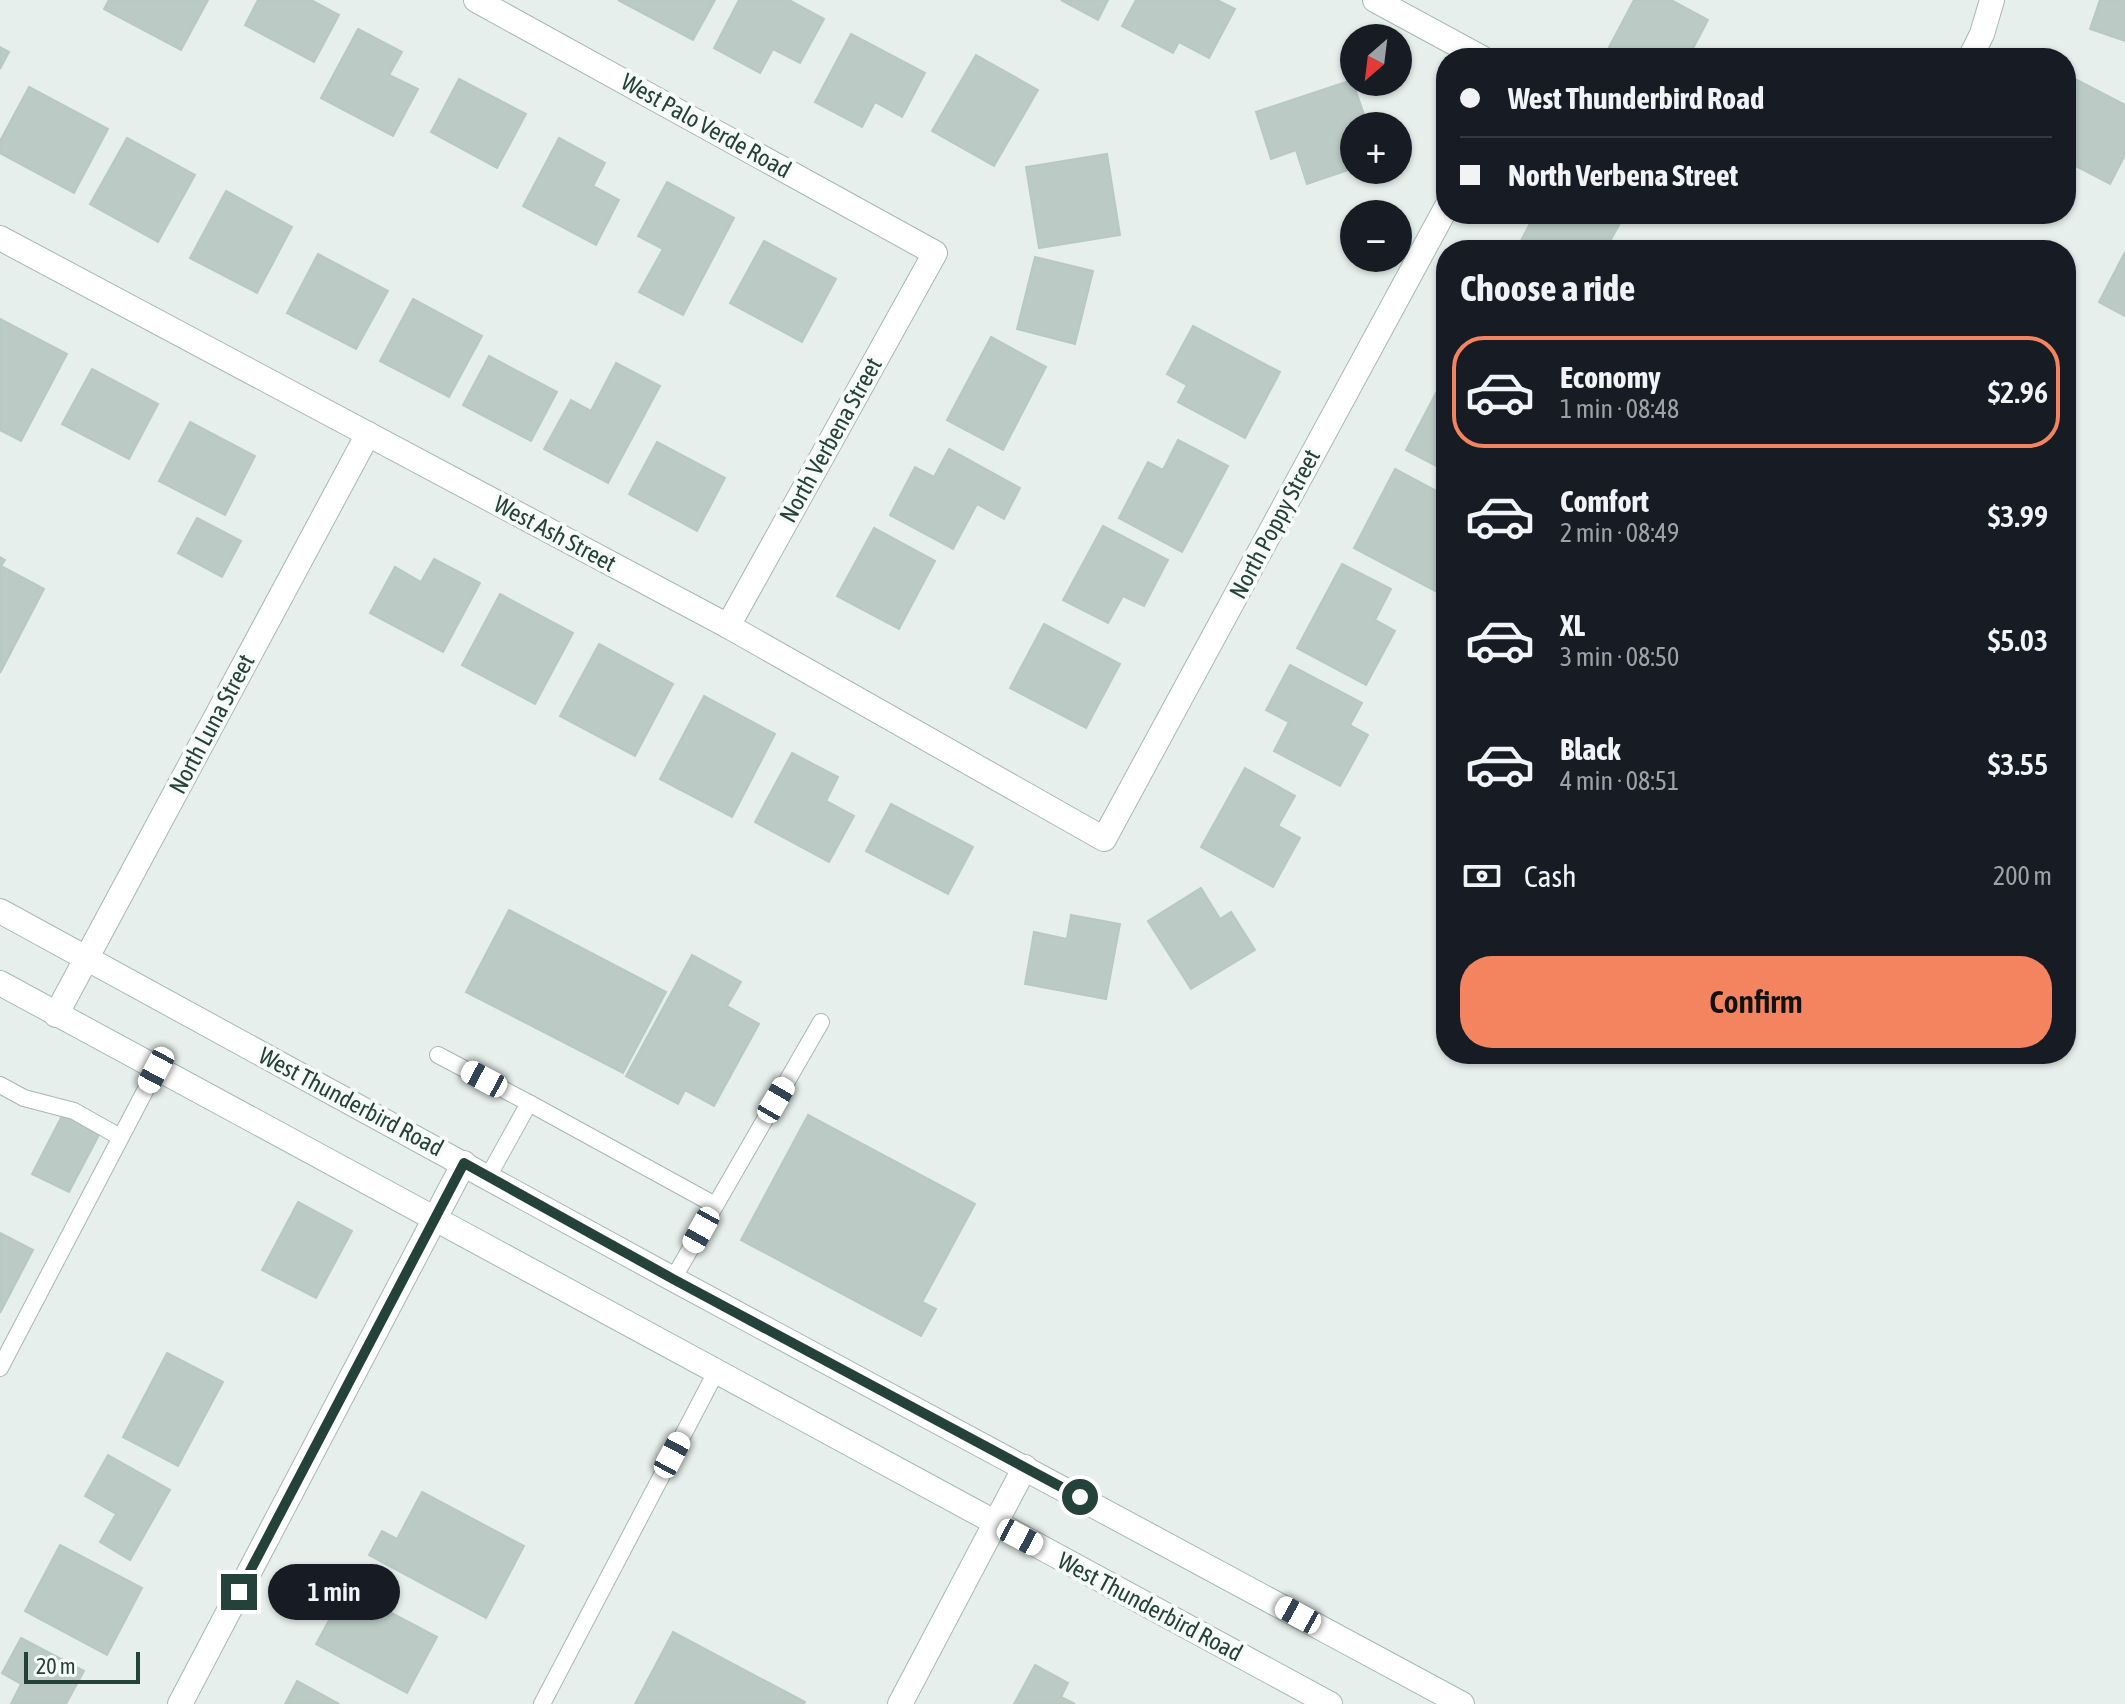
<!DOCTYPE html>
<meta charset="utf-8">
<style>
:root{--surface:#171b24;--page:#20242c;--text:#f1f3f6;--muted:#9ea1a6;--line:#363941;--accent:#f4845f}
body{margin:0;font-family:"Asap Condensed",sans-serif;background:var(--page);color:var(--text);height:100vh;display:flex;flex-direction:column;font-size:30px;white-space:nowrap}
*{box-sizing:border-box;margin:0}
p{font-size:26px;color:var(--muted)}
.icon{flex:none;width:44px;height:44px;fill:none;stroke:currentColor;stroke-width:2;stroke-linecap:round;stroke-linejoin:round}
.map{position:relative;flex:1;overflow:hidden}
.details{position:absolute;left:1436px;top:240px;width:640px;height:824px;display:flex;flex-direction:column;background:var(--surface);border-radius:32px;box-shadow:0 2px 6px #0004}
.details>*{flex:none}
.top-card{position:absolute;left:1436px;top:48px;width:640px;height:176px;border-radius:32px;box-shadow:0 2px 6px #0004;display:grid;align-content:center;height:176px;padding:0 24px;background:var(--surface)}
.needle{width:52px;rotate:208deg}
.fabs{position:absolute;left:1340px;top:24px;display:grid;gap:16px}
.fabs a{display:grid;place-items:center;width:72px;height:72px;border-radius:50%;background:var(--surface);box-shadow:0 2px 6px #0004;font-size:40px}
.scale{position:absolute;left:24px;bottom:20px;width:116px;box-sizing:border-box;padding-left:8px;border:4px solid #24423a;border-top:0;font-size:22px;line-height:28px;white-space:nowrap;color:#24423a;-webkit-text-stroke:6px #f7fbf9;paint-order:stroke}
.end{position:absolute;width:36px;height:36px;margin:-18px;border:10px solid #24423a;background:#fff;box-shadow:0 0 0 4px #fff}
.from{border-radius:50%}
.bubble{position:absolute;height:56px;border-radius:28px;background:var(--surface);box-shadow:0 2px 6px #0004;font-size:26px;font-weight:600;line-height:56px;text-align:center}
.car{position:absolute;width:24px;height:48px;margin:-24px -12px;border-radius:10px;box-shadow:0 0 6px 2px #0007;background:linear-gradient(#fff 24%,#345 0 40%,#fff 0 76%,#345 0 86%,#fff 0)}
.top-card b{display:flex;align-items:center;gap:28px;height:76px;font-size:30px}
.top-card b+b{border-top:2px solid var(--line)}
.top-card i{width:20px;height:20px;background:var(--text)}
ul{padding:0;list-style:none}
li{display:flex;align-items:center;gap:24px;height:112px;margin:0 16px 12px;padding:0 8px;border:4px solid transparent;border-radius:32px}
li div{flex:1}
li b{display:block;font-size:30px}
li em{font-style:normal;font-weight:600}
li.current{border-color:var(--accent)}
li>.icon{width:72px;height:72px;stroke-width:1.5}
h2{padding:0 24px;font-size:36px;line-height:96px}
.pay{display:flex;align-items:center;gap:20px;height:88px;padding:0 24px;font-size:30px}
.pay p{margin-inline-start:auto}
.button{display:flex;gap:16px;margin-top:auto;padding:16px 24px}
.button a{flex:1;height:92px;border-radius:32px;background:var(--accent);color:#111;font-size:32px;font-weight:600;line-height:92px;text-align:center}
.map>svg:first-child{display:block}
</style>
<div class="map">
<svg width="2125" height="1704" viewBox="0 0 2125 1704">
<rect width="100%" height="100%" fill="#e6efeb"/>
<g fill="#bbcac4" stroke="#b8c9c2" stroke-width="2">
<path d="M109,0H208L181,50L104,9Z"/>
<path d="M258,0H311L339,15L314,62L245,25Z"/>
<path d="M618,0H715L693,40Z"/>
<path d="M739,0H789L824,19L800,63L773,49L760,73L714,48Z"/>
<path d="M1061,0H1108L1098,20Z"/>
<path d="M1136,0H1217L1235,9L1209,58L1179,42L1173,53L1122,26Z"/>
<path d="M1634,0H1671L1708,20L1688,58H1621L1607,51Z"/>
<path d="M2100,0H2125V41L2090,29Z"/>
<path d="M358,29L402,52L389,75L418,89L393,136L321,98Z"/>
<path d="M851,34L925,73L902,117L875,102L862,127L815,102Z"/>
<path d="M0,47L9,52L0,69Z"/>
<path d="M976,55L1038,90L994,166L932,131Z"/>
<path d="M2073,78L2125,105V155L2110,184L2066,161V92Z"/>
<path d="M459,79L526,114L497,168L431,132Z"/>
<path d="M1352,80L1368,126H1354V168L1307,184L1296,150L1271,159L1256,112Z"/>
<path d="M29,87L108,129L74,193L0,153V141Z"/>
<path d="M127,138L195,175L158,242L90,204Z"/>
<path d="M559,138L605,163L593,186L619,200L596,245L523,206Z"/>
<path d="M1107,154L1120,235L1039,248L1026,167Z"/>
<path d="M667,182L734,218L683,315L639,292L663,249L638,236Z"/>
<path d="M226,191L292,227L257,293L190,258Z"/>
<path d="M1535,214H1551L1563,220L1566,214H1616L1623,218L1605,250H1516Z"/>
<path d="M764,241L836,279L802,342L730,303Z"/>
<path d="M2125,252V316L2099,302Z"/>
<path d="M318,254L388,291L356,349L287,313Z"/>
<path d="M1035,257L1093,271L1075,344L1017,329Z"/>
<path d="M413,299L482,336L449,397L380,361Z"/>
<path d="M0,319L67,354L21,441L0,430Z"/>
<path d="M1193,326L1280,372L1245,438L1178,402L1187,385L1167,374Z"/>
<path d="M991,337L1046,367L1003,450L947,420Z"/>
<path d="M489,356L557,392L531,441L463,405Z"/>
<path d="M616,363L660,386L608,483L544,449L571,400L591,411Z"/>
<path d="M92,369L158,404L129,459L62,424Z"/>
<path d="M1445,376L1446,377V471L1406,450Z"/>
<path d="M190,422L255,456L225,515L159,481Z"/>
<path d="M1178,440L1228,466L1182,552L1119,518L1148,462L1163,470Z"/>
<path d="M657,442L725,478L697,531L629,494Z"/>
<path d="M949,449L1020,488L1004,519L977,504L953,549L890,515L915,467L934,477Z"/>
<path d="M1395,469L1446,496V575L1437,592L1354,548Z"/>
<path d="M197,518L241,541L222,577L178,553Z"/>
<path d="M1103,526L1168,560L1144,606L1123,596L1108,623L1063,600Z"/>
<path d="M874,528L935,561L899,629L837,596Z"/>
<path d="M0,557L5,560L1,566L44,589L0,673Z"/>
<path d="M434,559L480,583L443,652L370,613L395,567L421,582Z"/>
<path d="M1342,564L1391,589L1375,620L1395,631L1366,685L1297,648Z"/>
<path d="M500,594L573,633L535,704L462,665Z"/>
<path d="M1044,624L1120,664L1086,728L1010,688Z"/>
<path d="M599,644L673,684L635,756L560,716Z"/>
<path d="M1290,665L1362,703L1350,725L1368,735L1340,786L1274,751L1289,722L1266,710Z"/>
<path d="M704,696L775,734L732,817L660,779Z"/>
<path d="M792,753L838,777L826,801L854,816L829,862L755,822Z"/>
<path d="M1245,768L1295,796L1278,826L1300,838L1273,887L1201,847Z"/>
<path d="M891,804L973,847L948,894L866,851Z"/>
<path d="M1201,888L1220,919L1231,912L1255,950L1191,989L1148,921Z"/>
<path d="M509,910L666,992L623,1073L466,992Z"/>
<path d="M1071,915L1120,924L1106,999L1025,984L1034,932L1067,939Z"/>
<path d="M692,955L741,982L727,1006L759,1024L714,1106L685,1090L678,1104L626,1076Z"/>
<path d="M63,1114L99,1135L69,1192L32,1174Z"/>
<path d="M808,1115L975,1204L922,1302L936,1309L921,1336L741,1240Z"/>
<path d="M298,1202L352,1231L316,1298L262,1270Z"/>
<path d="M0,1233L33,1250L0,1313Z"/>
<path d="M167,1353L223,1382L178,1466L123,1437Z"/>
<path d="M108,1455L170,1490L130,1560L100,1542L116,1514L85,1496Z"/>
<path d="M422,1492L524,1546L486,1618L369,1555L382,1531L397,1539Z"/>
<path d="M60,1545L142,1588L107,1655L25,1611Z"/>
<path d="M346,1589L437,1637L407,1693L316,1644Z"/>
<path d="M673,1632L805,1702L804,1704H635Z"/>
<path d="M21,1638L84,1671L66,1704H11L21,1684L2,1673Z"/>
<path d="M1035,1665L1068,1683L1061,1697L1075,1704H1014Z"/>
<path d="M297,1681L339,1704H285Z"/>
</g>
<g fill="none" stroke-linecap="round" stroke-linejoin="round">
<defs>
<g id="lane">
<path d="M438,1055L529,1103"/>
<path d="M0,1085L24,1098L74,1111L120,1137"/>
<path d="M488,1177L529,1103L715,1205"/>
<path d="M673,1279L821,1022"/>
<path d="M0,1368L156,1070"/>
<path d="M542,1704L716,1372"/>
</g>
<g id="street">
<path d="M476,0L935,253L728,626"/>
<path d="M1375,0L1482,58"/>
<path d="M1970,58L1982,34L1992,0"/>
<path d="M0,238L728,626L1104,839L1446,208"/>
<path d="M56,1015L368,434"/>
<path d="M180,1704L464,1163"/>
<path d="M900,1704L1025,1467"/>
</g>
<g id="secondary">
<path d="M0,911L673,1279L1462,1704"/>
<path d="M0,983L1330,1704"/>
</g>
</defs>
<use href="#lane" stroke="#a8b8b2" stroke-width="18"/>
<use href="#street" stroke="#a8b8b2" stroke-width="26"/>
<use href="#secondary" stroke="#a4bbb3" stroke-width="26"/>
<use href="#lane" stroke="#fff" stroke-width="16"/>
<use href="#street" stroke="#fff" stroke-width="24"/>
<use href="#secondary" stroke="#fff" stroke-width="24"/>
</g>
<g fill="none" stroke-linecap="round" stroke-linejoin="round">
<path stroke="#24423a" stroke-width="10" d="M239,1592L464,1163L673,1279L1080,1497"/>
</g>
<g text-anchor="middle" stroke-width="8" stroke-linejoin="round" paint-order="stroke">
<g font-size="24" fill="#24423a" stroke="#f7fbf9">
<text transform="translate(706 126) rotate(29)" y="8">West Palo Verde Road</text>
<text transform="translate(831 440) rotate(-61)" y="8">North Verbena Street</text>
<text transform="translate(1275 524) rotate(-62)" y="8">North Poppy Street</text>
<text transform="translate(555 534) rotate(28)" y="8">West Ash Street</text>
<text transform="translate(212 724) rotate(-62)" y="8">North Luna Street</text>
<text transform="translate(351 1102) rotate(28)" y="8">West Thunderbird Road</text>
<text transform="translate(1150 1607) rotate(28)" y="8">West Thunderbird Road</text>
</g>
</g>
</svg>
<div class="fabs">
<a><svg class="needle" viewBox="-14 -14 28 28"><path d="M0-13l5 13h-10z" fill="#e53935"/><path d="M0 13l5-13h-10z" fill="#9ea1a6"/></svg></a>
<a>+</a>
<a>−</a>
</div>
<div class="scale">20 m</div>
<i class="end from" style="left:1080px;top:1497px"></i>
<i class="end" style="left:239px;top:1592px"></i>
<div class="bubble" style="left:268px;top:1564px;width:132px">1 min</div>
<i class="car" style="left:156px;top:1070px;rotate:208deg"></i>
<i class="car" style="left:484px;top:1079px;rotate:298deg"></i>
<i class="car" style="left:776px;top:1100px;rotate:30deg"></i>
<i class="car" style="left:701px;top:1230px;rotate:209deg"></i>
<i class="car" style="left:672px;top:1455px;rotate:28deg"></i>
<i class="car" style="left:1020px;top:1537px;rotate:118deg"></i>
<i class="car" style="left:1298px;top:1615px;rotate:299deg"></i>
<div class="top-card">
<b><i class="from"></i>West Thunderbird Road</b>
<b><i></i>North Verbena Street</b>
</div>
<section class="details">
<h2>Choose a ride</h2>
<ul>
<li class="current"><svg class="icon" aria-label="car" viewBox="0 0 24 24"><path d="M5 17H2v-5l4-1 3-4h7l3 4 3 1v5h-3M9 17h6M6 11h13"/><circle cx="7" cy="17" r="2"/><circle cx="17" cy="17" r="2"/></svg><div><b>Economy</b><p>1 min · 08:48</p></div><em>$2.96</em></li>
<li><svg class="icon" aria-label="car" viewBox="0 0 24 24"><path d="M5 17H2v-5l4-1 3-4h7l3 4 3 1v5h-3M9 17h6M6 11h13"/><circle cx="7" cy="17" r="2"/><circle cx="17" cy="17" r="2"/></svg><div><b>Comfort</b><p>2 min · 08:49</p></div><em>$3.99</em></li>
<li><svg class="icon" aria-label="car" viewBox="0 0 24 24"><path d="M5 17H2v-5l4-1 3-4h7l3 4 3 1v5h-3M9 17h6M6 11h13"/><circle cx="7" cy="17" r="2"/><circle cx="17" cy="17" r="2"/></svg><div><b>XL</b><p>3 min · 08:50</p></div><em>$5.03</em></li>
<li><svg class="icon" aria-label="car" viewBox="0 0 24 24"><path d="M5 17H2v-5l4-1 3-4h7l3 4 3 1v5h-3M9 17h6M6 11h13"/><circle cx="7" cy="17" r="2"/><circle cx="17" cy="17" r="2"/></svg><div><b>Black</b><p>4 min · 08:51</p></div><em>$3.55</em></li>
</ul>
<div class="pay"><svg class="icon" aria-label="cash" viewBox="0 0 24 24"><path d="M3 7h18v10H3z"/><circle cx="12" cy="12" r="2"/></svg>Cash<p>200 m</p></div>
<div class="button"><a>Confirm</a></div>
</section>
</div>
